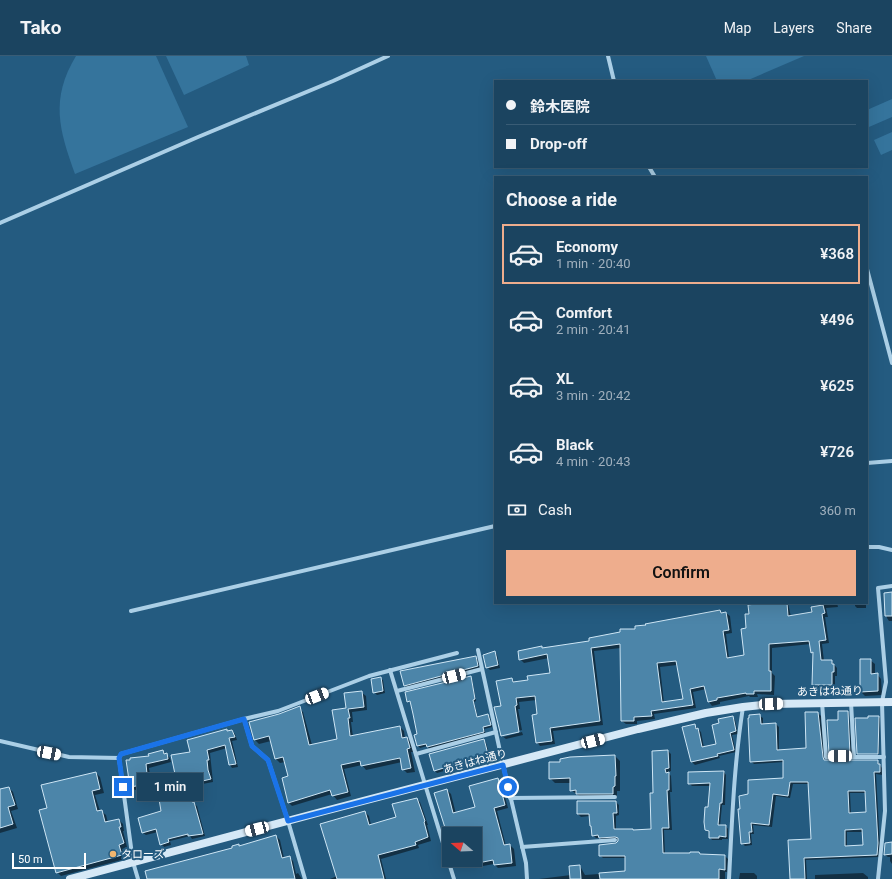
<!DOCTYPE html>
<meta charset="utf-8">
<style>
:root{--surface:#1b4460;--page:#284e69;--text:#f1f3f6;--muted:#a0b0bd;--line:#395c75;--accent:#eead8d}
body{margin:0;font-family:Roboto,"Noto Sans JP",sans-serif;background:var(--page);color:var(--text);height:100vh;display:flex;flex-direction:column;font-size:15px;white-space:nowrap}
*{box-sizing:border-box;margin:0}
p{font-size:13px;color:var(--muted)}
.icon{flex:none;width:22px;height:22px;fill:none;stroke:currentColor;stroke-width:2;stroke-linecap:round;stroke-linejoin:round}
.map{position:relative;flex:1;overflow:hidden}
.details{position:absolute;left:494px;top:120px;width:374px;height:428px;display:flex;flex-direction:column;background:var(--surface);border-radius:0px;box-shadow:0 4px 16px #0002,0 0 0 1px var(--line)}
.details>*{flex:none}
.top-card{position:absolute;left:494px;top:24px;width:374px;height:88px;border-radius:0px;box-shadow:0 4px 16px #0002,0 0 0 1px var(--line);display:grid;align-content:center;height:88px;padding:0 12px;background:var(--surface)}
.needle{width:26px;rotate:289deg}
.buttons{position:absolute;left:442px;top:771px;display:grid;gap:8px}
.buttons a{display:grid;place-items:center;width:40px;height:40px;border-radius:0px;background:var(--surface);box-shadow:0 4px 16px #0002,0 0 0 1px var(--line);font-size:20px}
.scale{position:absolute;left:12px;bottom:10px;width:74px;box-sizing:border-box;padding-left:4px;border:2px solid #fff;border-top:0;font-size:11px;line-height:14px;white-space:nowrap;color:#fff;-webkit-text-stroke:3px #245b80;paint-order:stroke}
.end{position:absolute;width:18px;height:18px;margin:-9px;border:5px solid #1a73e8;background:#fff;box-shadow:0 0 0 2px #fff}
.from{border-radius:50%}
.bubble{position:absolute;height:28px;border-radius:0px;background:var(--surface);box-shadow:0 4px 16px #0002,0 0 0 1px var(--line);font-size:13px;font-weight:600;line-height:28px;text-align:center}
.car{position:absolute;width:12px;height:24px;margin:-12px -6px;border-radius:5px;box-shadow:0 0 3px 1px #0007;background:linear-gradient(#fff 24%,#345 0 40%,#fff 0 76%,#345 0 86%,#fff 0)}
.top-card b{display:flex;align-items:center;gap:14px;height:38px;font-size:15px}
.top-card b+b{border-top:1px solid var(--line)}
.top-card i{width:10px;height:10px;background:var(--text)}
ul{padding:0;list-style:none}
li{display:flex;align-items:center;gap:12px;height:60px;margin:0 8px 6px;padding:0 4px;border:2px solid transparent;border-radius:0px}
li div{flex:1}
li b{display:block;font-size:15px}
li em{font-style:normal;font-weight:600}
li.active{border-color:var(--accent)}
li>.icon{width:36px;height:36px;stroke-width:1.5}
h2{padding:0 12px;font-size:18px;line-height:48px}
.pay{display:flex;align-items:center;gap:10px;height:44px;padding:0 12px;font-size:15px}
.pay p{margin-inline-start:auto}
.action{display:flex;gap:8px;margin-top:auto;padding:8px 12px}
.action a{flex:1;height:46px;border-radius:0px;background:var(--accent);color:#111;font-size:16px;font-weight:600;line-height:46px;text-align:center}
header{display:flex;align-items:center;gap:24px;box-sizing:border-box;height:56px;padding:0 20px;background:var(--surface);border-bottom:1px solid var(--line)}
header strong{font-size:19px}
nav{display:flex;gap:22px;margin-inline-start:auto;font-size:14px}
.map>svg:first-child{display:block}
</style>
<header>
<strong>Tako</strong>
<nav><a>Map</a><a>Layers</a><a>Share</a></nav>
</header>
<div class="map">
<svg width="892" height="823" viewBox="0 0 892 823">
<rect width="100%" height="100%" fill="#245b80"/>
<g fill="#35749c">
<path d="M76,0H156L188,71L75,118C59,74 50,43 76,0Z"/>
<path d="M166,0H246L249,9L184,39Z"/>
<path d="M706,0H804L746,25H717Z"/>
<path d="M892,43V61L869,71L867,67V54Z"/>
<path d="M892,76V94L881,99L874,84Z"/>
</g>
<g fill="#0007" fill-rule="evenodd">
<path d="M892,537V565H889L887,562L885,538Z"/>
<path d="M769,547H788L791,561L813,557L822,550V547H837L838,551L826,552L828,561H825L829,587L822,588L824,605H831L837,612V620H835V632H817L813,628L814,598L812,596L811,588L772,592V617L775,620L774,639L757,638L758,641H750L749,640L720,646V648L712,650L709,646L706,633L693,636L696,652L654,658L655,663L637,665V668H626L622,665L621,592L594,595L603,669L553,675L555,688L540,690L537,686L538,659L537,644L519,646L520,653H518L522,674L503,679V681L522,676L523,679L506,683L502,680V651L512,623L516,627L529,625L551,618L549,602L524,607L520,603L542,591L543,593L591,586L636,574L647,570L720,555L722,557H726L730,560L732,577L726,578L729,602L745,600L750,558ZM677,609L684,644L664,647L660,611Z"/>
<path d="M855,547H866V552H857L855,550Z"/>
<path d="M495,596L497,599L500,612L490,614L487,611L484,598Z"/>
<path d="M475,601L478,604L480,613L407,632L404,629Z"/>
<path d="M870,604L875,608V618H877L881,623L882,639L865,640L861,636Z"/>
<path d="M470,621L472,623L476,645L474,646L478,662L488,659L490,661L492,671L484,673L486,678L430,693L427,690L420,692L418,690V679L411,647L408,645Z"/>
<path d="M380,622L383,624L385,637L377,639L374,636Z"/>
<path d="M361,636L366,640L367,654L352,656L353,666H351L353,681L400,671L404,675L405,682H407L411,686L414,696H411L415,716L407,717L403,713L402,706L366,714L362,709L344,713L351,740L337,744L332,738L292,750L288,746L289,721L285,706L280,707L276,703L271,685L259,688L255,684L279,659L299,652L303,656L312,689L338,684L347,653Z"/>
<path d="M848,656L849,658L852,699H832L830,697L839,665Z"/>
<path d="M818,657L821,660L825,705L878,706L882,712L883,719L876,718L880,790L879,801L806,804L807,823H791L812,784L809,728H793L790,742L776,740L772,771L753,769L754,778H751L752,789L745,790L742,787L749,739L784,723V706L754,708L751,705L760,660L763,662V669L776,668L779,671V694L807,693ZM850,737H866L867,757L851,758ZM847,776H863L864,790L847,791Z"/>
<path d="M732,661L735,664L738,678L732,679L736,696L719,700L720,702L695,709L692,706L683,672L694,669L701,676L704,692L717,689L720,668Z"/>
<path d="M878,661L880,662L879,698H860L858,697Z"/>
<path d="M226,674L228,676L232,675L235,678L237,684L232,685L238,711L232,712L230,709L227,692L210,697L213,726L192,730L194,748L197,750L205,780L192,783L190,780L170,785L171,789L164,791L161,788L158,776L146,779L143,777L162,756L192,696Z"/>
<path d="M484,684L486,687L491,704L477,708L475,706L437,717L435,715L430,699Z"/>
<path d="M163,695L170,702L171,706L149,712L152,732L135,734L131,730L150,701Z"/>
<path d="M668,695L671,698V715L668,716L671,720L672,736H670L672,774H664L665,798L699,797L702,799L725,800L728,803L727,816H725V823H539L571,819L580,810L585,819L626,816V802H603L600,799L616,788L619,786V783L602,784L600,782H596L593,779L590,760L581,761L578,758L616,746L619,749V759L616,760V774H652L654,737Z"/>
<path d="M615,700L620,705V735H617V742H582L571,734V727H555L550,722Z"/>
<path d="M724,716L726,719L725,749H722L720,770H726L728,773V783H722V784H712L710,781V777L706,774L709,752L711,730H692L689,727Z"/>
<path d="M96,717L100,721L104,737L95,739L100,755H101L106,759L108,767L119,764L123,768L124,775H123L127,791L122,793L125,803L61,820L57,816L53,807L40,755L48,753Z"/>
<path d="M497,724L501,727L508,752L497,755L506,790L510,789L514,793L516,810L498,812L494,808L483,810L479,806L477,796L475,797V778H449V782L435,737L447,734L451,738L456,758L476,752Z"/>
<path d="M9,732L13,736L18,753L11,755L17,772L0,777V735Z"/>
<path d="M417,743L420,746L428,769H427L431,785L418,789L419,792L381,803L386,823H330L337,820L365,756L369,760L371,769L397,762Z"/>
<path d="M276,780L280,784L284,802L289,801L293,805L296,818L298,817L302,823H148L239,790H240Z"/>
<path d="M892,787V808L890,805V801H888L885,799Z"/>
<path d="M740,817H754L757,820V823H739Z"/>
<path d="M863,817L868,821V823H815V819Z"/>
</g>
<g fill="#4c85a9" stroke="#cee6f5" fill-rule="evenodd">
<path d="M892,536V560H885L884,537Z"/>
<path d="M763,547H787L788,560L812,556L811,551L823,549L825,557L822,558L826,584L819,585L821,604H832V608H834V616H832V629H812L813,596L811,597L809,585L769,588V615H771V635H754V638H746V637L717,642V644L708,646L704,630L690,633L693,649L651,655L652,660L634,661V665H621L620,588L591,592L600,665L550,672L552,685L536,687L532,659L537,658L535,640L516,642L517,649L515,650L519,676L501,680L494,651L501,650L496,625L512,622L513,626L528,624L527,620L550,617L547,598L519,604L518,595L542,590V592L589,585V582L620,576V573H635V570L646,569L645,568L720,554L721,557L726,556L729,574L723,575L727,602L744,599L741,573L746,572L745,558H749L748,549ZM676,605L683,643L662,646L657,607Z"/>
<path d="M495,595L498,609L486,612L483,599Z"/>
<path d="M476,600L478,610L404,630L400,615Z"/>
<path d="M860,603H871V618L878,617V635L860,636Z"/>
<path d="M471,620L475,643L473,644L477,661L488,658L491,669L483,671L484,676L427,691L426,688L417,690L414,679L417,678L413,658L410,645L407,646L405,636Z"/>
<path d="M381,621L383,635L373,637L371,623Z"/>
<path d="M362,635L364,651L348,653L350,662H348L350,680L400,670L402,682L407,681L410,692L407,693L411,712L402,714L400,702L361,710L360,705L341,709L348,736L332,740L330,734L288,747L282,722L288,720L283,701L275,703L269,680L254,684L249,666L279,658L300,650L309,689L337,683L332,654L346,652L344,637Z"/>
<path d="M838,655H848L850,698H829L827,664H838Z"/>
<path d="M805,656H818L823,701L824,704H878V708H880V716H874L878,787L877,799L804,802L805,823H790L788,784L811,783L808,726H790L788,740L773,738L769,769L751,767L752,776H749L750,787L741,788L738,753H740L739,740L748,738V724L783,722V704L750,706L748,662H749V659L760,658L761,668L776,667L777,694L806,692ZM848,735H865L866,756L849,757ZM862,773L863,789L845,790V774Z"/>
<path d="M733,660L736,675L730,677L734,694L717,698L718,700L691,706L682,671L695,668L696,673L698,672L702,691L716,688L712,669L719,667L718,663Z"/>
<path d="M868,660H879L878,698H857L855,662H868Z"/>
<path d="M227,673V675L232,674L235,681L229,682L236,708L229,709L225,689L207,694L209,704H207L208,714L211,723L190,728L192,746H194L203,778L188,780V778L168,783L169,786L160,789L156,773L142,777L138,762L161,755L156,725L176,723L171,699L190,696L187,684Z"/>
<path d="M484,683L489,702L474,706L473,703L434,715L429,698Z"/>
<path d="M163,694L164,698L167,697L168,703L146,708L148,728L130,731L126,704H130V702L149,700L148,698Z"/>
<path d="M668,694L669,712L665,713L666,717L669,716V734H667L669,772H662L663,797H690V796H699L700,798L725,799V814L719,813V823H600L599,817L625,815V800H599V789L616,787L618,785V782L615,781L599,782L598,779L592,780L591,770H590L589,758H577V745H616L617,757H613L614,773H633V774L651,773L650,737H653L652,695Z"/>
<path d="M615,699L616,720H615V730L613,731V738H576V734L570,735V722L549,723V706H560V703L570,701Z"/>
<path d="M724,715L722,747H720L718,769H726V781L719,780V782H709V775L705,774L704,766L705,751H708L710,727L688,728V716Z"/>
<path d="M96,716L100,733L92,735L97,755L102,754L105,766L119,763L121,771H119L124,787L119,789L122,799L56,817L39,754L47,752L41,729Z"/>
<path d="M498,722L505,749L494,752L504,789L510,788L512,807L494,809L493,804L478,807L475,792V778H447L434,737L447,733L453,757L475,751L469,730Z"/>
<path d="M9,731L15,749L8,751L13,768L0,772V733Z"/>
<path d="M417,742L425,765L424,766L428,781L415,786L416,789L378,799L384,823H337L320,768L365,755L369,769L396,761L392,748Z"/>
<path d="M276,779L282,802L290,800L295,823H147L145,815L232,792V790L239,788V790Z"/>
<path d="M892,786V798L884,799L885,787Z"/>
<path d="M580,809L581,823H570L569,810Z"/>
</g>
<g fill="none" stroke-linecap="round" stroke-linejoin="round">
<g stroke="#abcfe6" stroke-width="4">
<path d="M608,0L614,25"/>
<path d="M649,111L655,121"/>
<path d="M0,167L198,81L333,25L388,0"/>
<path d="M867,213L892,307"/>
<path d="M867,407L892,405"/>
<path d="M867,491H879L892,494"/>
<path d="M131,555L495,470"/>
<path d="M478,594L503,709L526,807L527,823"/>
<path d="M390,614L454,823"/>
<path d="M397,635L482,613"/>
<path d="M822,646L826,701H884"/>
<path d="M851,646L854,701"/>
<path d="M244,663L252,690L268,704L288,765L305,823"/>
<path d="M0,685L69,701L119,702L121,698L244,663L278,655L369,620L457,597"/>
<path d="M416,698L496,676"/>
<path d="M119,702L133,806L138,823"/>
<path d="M510,742L615,741"/>
<path d="M522,791L615,784"/>
<path d="M729,823C732,765 734,708 743,651"/>
<path d="M878,823L885,755L882,646L886,626L878,532L892,530"/>
</g>
<path stroke="#d5e8f6" stroke-width="8" d="M70,823L321,756L638,673L706,657L743,651L771,648L892,646"/>
</g>
<g fill="none" stroke-linecap="round" stroke-linejoin="round">
<path stroke="#1a73e8" stroke-width="5" d="M123,731L119,702L121,698L244,663L252,690L268,704L288,765L503,709L508,731"/>
</g>
<circle fill="#f1b66f" stroke="#245b80" stroke-width="1.5" cx="113" cy="798" r="4"/>
<g text-anchor="middle" stroke-width="4" stroke-linejoin="round" paint-order="stroke">
<g font-size="11" fill="#fff" stroke="#245b80">
<text transform="translate(830 635) rotate(-1)" y="4">あきはね通り</text>
<text transform="translate(475 705) rotate(-15)" y="4">あきはね通り</text>
</g>
<g font-size="11" fill="#fff" stroke="#245b80" text-anchor="start">
<text x="121" y="802">タローズ</text>
</g>
</g>
</svg>
<div class="buttons">
<a><svg class="needle" viewBox="-14 -14 28 28"><path d="M0-13l5 13h-10z" fill="#e53935"/><path d="M0 13l5-13h-10z" fill="#a0b0bd"/></svg></a>
</div>
<div class="scale">50 m</div>
<i class="end from" style="left:508px;top:731px"></i>
<i class="end" style="left:123px;top:731px"></i>
<div class="bubble" style="left:137px;top:717px;width:66px">1 min</div>
<i class="car" style="left:454px;top:620px;rotate:76deg"></i>
<i class="car" style="left:317px;top:640px;rotate:69deg"></i>
<i class="car" style="left:771px;top:648px;rotate:88deg"></i>
<i class="car" style="left:593px;top:685px;rotate:75deg"></i>
<i class="car" style="left:49px;top:697px;rotate:101deg"></i>
<i class="car" style="left:840px;top:700px;rotate:270deg"></i>
<i class="car" style="left:257px;top:773px;rotate:255deg"></i>
<div class="top-card">
<b><i class="from"></i>鈴木医院</b>
<b><i></i>Drop-off</b>
</div>
<section class="details">
<h2>Choose a ride</h2>
<ul>
<li class="active"><svg class="icon" aria-label="car" viewBox="0 0 24 24"><path d="M5 17H2v-5l4-1 3-4h7l3 4 3 1v5h-3M9 17h6M6 11h13"/><circle cx="7" cy="17" r="2"/><circle cx="17" cy="17" r="2"/></svg><div><b>Economy</b><p>1 min · 20:40</p></div><em>¥368</em></li>
<li><svg class="icon" aria-label="car" viewBox="0 0 24 24"><path d="M5 17H2v-5l4-1 3-4h7l3 4 3 1v5h-3M9 17h6M6 11h13"/><circle cx="7" cy="17" r="2"/><circle cx="17" cy="17" r="2"/></svg><div><b>Comfort</b><p>2 min · 20:41</p></div><em>¥496</em></li>
<li><svg class="icon" aria-label="car" viewBox="0 0 24 24"><path d="M5 17H2v-5l4-1 3-4h7l3 4 3 1v5h-3M9 17h6M6 11h13"/><circle cx="7" cy="17" r="2"/><circle cx="17" cy="17" r="2"/></svg><div><b>XL</b><p>3 min · 20:42</p></div><em>¥625</em></li>
<li><svg class="icon" aria-label="car" viewBox="0 0 24 24"><path d="M5 17H2v-5l4-1 3-4h7l3 4 3 1v5h-3M9 17h6M6 11h13"/><circle cx="7" cy="17" r="2"/><circle cx="17" cy="17" r="2"/></svg><div><b>Black</b><p>4 min · 20:43</p></div><em>¥726</em></li>
</ul>
<div class="pay"><svg class="icon" aria-label="cash" viewBox="0 0 24 24"><path d="M3 7h18v10H3z"/><circle cx="12" cy="12" r="2"/></svg>Cash<p>360 m</p></div>
<div class="action"><a>Confirm</a></div>
</section>
</div>
